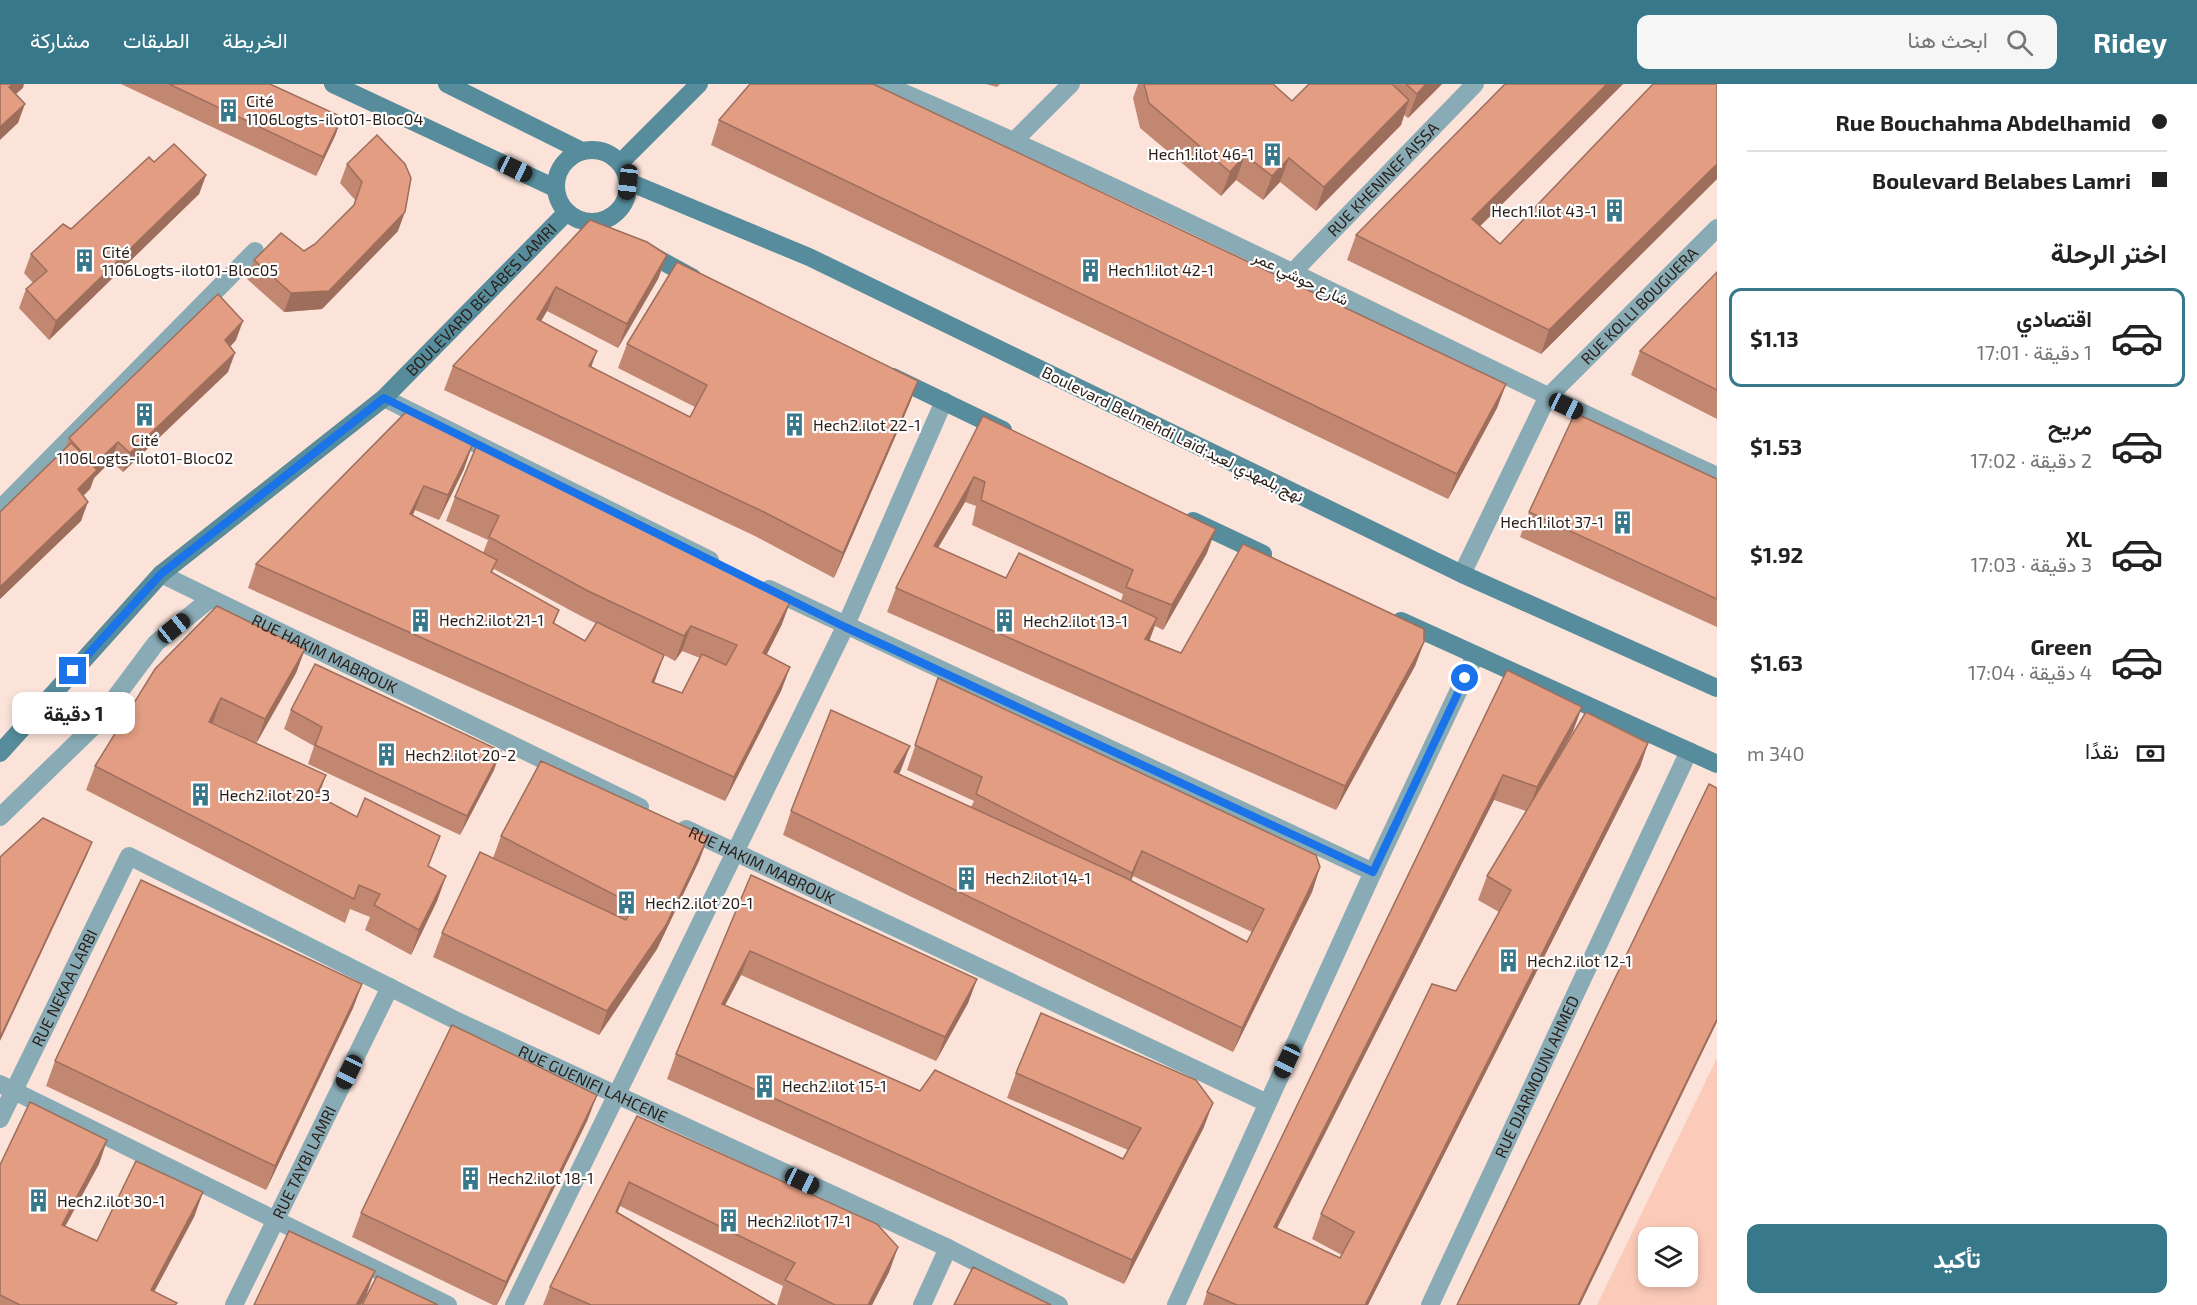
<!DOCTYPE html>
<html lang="ar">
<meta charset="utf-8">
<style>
:root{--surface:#fff;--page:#f6f6f6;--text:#222;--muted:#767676;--line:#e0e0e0;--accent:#37798b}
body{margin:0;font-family:"Exo 2",Vazirmatn,sans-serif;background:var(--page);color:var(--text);direction:rtl;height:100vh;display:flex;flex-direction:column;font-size:22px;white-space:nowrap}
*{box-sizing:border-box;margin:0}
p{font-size:20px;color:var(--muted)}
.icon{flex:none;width:33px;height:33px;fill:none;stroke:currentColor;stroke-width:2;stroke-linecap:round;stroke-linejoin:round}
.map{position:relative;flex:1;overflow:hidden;direction:ltr}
.panel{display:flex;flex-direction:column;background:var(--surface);width:480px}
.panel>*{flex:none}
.hud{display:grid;align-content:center;height:132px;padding:0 30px;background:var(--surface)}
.fabs{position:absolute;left:1638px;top:1143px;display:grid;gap:12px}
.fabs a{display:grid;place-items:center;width:60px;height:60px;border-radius:12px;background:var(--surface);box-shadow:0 3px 9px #0003;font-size:30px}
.end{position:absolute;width:27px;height:27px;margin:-14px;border:8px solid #1a73e8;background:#fff;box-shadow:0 0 0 3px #fff}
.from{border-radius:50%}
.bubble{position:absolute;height:42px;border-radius:12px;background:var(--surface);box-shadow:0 3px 9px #0003;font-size:20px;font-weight:700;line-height:42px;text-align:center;direction:rtl}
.car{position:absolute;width:18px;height:36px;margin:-18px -9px;border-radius:8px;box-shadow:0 0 4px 2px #0007;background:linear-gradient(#222 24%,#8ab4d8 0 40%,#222 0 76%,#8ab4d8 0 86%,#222 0)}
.hud b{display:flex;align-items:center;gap:21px;height:57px;font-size:22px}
.hud b+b{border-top:2px solid var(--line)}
.hud i{width:15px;height:15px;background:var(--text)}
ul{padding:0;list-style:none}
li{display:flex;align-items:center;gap:18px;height:99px;margin:0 12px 9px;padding:0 18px;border:3px solid transparent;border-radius:12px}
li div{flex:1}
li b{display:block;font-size:22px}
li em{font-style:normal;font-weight:700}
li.selected{border-color:var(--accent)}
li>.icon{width:54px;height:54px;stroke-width:1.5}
h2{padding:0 30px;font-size:27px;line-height:72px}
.pay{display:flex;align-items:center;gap:15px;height:66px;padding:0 30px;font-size:22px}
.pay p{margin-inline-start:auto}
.action{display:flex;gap:12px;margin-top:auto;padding:12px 30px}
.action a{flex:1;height:69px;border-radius:12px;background:var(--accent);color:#fff;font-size:24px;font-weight:700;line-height:69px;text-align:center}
header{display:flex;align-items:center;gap:36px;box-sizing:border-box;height:84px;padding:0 30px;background:var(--accent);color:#fff}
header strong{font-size:28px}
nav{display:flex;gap:33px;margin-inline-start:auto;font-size:21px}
.search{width:420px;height:54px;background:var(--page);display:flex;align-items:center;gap:15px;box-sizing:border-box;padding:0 21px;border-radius:12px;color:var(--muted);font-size:22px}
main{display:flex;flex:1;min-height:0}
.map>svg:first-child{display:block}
</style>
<header>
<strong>Ridey</strong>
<div class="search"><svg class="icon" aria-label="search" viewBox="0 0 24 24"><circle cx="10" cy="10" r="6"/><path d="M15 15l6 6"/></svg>ابحث هنا</div>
<nav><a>الخريطة</a><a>الطبقات</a><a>مشاركة</a></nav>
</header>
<main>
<section class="panel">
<div class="hud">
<b><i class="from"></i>Rue Bouchahma Abdelhamid</b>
<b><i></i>Boulevard Belabes Lamri</b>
</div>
<h2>اختر الرحلة</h2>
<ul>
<li class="selected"><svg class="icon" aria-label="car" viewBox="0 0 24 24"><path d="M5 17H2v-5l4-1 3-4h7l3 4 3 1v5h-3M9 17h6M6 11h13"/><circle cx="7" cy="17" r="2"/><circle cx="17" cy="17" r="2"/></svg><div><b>اقتصادي</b><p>1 دقيقة · 17:01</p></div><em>$1.13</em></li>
<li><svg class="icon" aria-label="car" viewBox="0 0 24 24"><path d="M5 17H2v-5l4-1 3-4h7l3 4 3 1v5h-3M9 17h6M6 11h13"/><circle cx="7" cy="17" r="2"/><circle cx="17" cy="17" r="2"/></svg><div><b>مريح</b><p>2 دقيقة · 17:02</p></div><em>$1.53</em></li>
<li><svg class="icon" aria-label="car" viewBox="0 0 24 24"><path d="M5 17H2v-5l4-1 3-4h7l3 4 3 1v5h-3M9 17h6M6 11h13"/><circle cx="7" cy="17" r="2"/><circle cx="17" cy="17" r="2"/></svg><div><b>XL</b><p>3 دقيقة · 17:03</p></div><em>$1.92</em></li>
<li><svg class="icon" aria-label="car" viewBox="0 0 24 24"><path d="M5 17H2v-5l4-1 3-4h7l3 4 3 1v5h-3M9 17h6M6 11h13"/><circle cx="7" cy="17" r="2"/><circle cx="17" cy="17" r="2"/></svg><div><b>Green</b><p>4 دقيقة · 17:04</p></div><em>$1.63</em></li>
</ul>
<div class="pay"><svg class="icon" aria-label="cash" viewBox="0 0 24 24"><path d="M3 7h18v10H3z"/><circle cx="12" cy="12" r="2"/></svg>نقدًا<p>340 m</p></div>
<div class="action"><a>تأكيد</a></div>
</section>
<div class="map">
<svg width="1717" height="1221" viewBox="0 0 1717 1221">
<rect width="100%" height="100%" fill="#fbe3da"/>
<path fill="#fbcab8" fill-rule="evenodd" d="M1717,974V1221H1597ZM1648,1154H1688V1192H1648Z"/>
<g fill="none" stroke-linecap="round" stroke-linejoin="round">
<g stroke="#88abb5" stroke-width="18">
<path d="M883,0C1166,120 1438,263 1717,392"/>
<path d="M1015,56L1071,0"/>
<path id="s1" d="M1291,190L1475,0"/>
<path d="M384,314L710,476"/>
<path d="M0,425L255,167"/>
<path id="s2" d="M161,490L640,723"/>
<path id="s3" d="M1462,490L1547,314L1717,144"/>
<path d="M769,505L1373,788"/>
<path d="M0,733L94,642L156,559L210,515"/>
<path id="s4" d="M686,745L1267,1019"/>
<path d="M0,1000L448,1221"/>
<path id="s5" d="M0,1035L129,772L457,937L948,1164L1059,1221"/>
<path id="s6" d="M234,1221L390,903"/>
<path d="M514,1221L845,543L944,317"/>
<path d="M922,1221L948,1164"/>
<path d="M1176,1221L1373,788L1475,572"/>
<path id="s7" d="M1430,1221L1689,667"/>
</g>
<g stroke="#568c9b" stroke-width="18">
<path d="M333,0L555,104"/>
<path d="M447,0L582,67"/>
<circle cx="592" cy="102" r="36"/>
<path d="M620,79L699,0"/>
<path d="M629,98L809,173L1462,490L1717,604"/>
<path d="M644,167L693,194"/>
<path d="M893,293L1003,346"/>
<path d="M1193,437L1263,470"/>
<path d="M1401,537L1717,680"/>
<path id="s8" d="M0,669L161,490L384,314L567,128"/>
</g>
</g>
<g fill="#c28771" fill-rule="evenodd">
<path d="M121,0H270L342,33L335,52L316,92Z"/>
<path d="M986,0H1000L997,3Z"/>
<path d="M1138,0H1273L1292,17L1309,0H1442L1408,34L1404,31L1401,41L1316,127L1280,98L1263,116L1236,96L1221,112L1140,44L1133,14Z"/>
<path d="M1505,0H1623L1480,142L1500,160L1717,0V95L1541,270L1347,176L1356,151Z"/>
<path d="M719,36L1506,300L1497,324L1448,415L711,61Z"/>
<path d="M377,51L398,147L322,225L284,228L247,195L254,176L304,167L315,160L354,121L356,117L340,99L347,80Z"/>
<path d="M154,78L206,91L199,110L49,256L19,224L26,205L33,199L24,189L31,170L71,145Z"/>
<path d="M590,136L667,171L658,195L618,264L547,227L541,237L591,283L690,333L695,323L618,284L627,260L918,297L909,321L834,494L755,452L444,306L453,282Z"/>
<path d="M1717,188V335L1631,291L1640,267Z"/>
<path d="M236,256L230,263L228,288L123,388L111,377L94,394L90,405L83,412L81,437L0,515V428L65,364L69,354Z"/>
<path d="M407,327L464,385L439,436L415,426L413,431L483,469L488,456L446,437L455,413L782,540L766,571L790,583L781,607L725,717L248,504L256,480ZM494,485L579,531L597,540L585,557L554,540L559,526L492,488ZM682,567L700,574L682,609L654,599L664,571L675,577Z"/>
<path d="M983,332L1207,469L1163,546L1155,542L1149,557L1181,569L1424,558L1415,582L1336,726L887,528L896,504ZM965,418L976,422L972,441L1123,510L1121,517L1006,494L938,464Z"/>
<path d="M1717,395V543L1520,453L1529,428Z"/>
<path d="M305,565L296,589L256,659L326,691L318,712L429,783L446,792L437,817L411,871L365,846L370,833L350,825L345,839L86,706L95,682ZM212,639H213L241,652Z"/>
<path d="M1507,586L1582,623L1573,647L1557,676L1648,659L1640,683L1368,1221H1203L1207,1208ZM1494,716L1526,727L1487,792L1478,816L1499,828L1456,907L1321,1130L1312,1155L1342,1171L1340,1174L1276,1144Z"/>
<path d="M938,594L1320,783L1312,808L1233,968L783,751L791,727L901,686L899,690L971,723L974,717L907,686ZM1133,792L1252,848L1247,858L1131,797Z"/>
<path d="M291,626L494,686L460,751L308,680L314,662L284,645Z"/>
<path d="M501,752L708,753L699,777L657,865L599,951L433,873L442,849L493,774Z"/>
<path d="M751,791L977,895L968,919L936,977L741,891L725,921L920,1007L1123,1075L1128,1066L1007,1014L1016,989L1204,1043L1124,1200L667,995L676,970Z"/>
<path d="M362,900L353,924L266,1106L46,1002L55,977Z"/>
<path d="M637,1032L898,1163L889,1188L872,1221H777L783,1202L620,1122L618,1128L775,1221H543L550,1203Z"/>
<path d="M588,1035L497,1221H493L352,1153L361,1129Z"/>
<path d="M107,1056L99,1080L65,1142L97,1157L203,1108L194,1133L154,1208L176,1221H0V1081Z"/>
</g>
<g fill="#9e6e5c">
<path d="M13,0H24L23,4L2,22L9,3Z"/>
<path d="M1426,0H1442L1408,34L1417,10Z"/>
<path d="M1607,0H1623L1463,159L1472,135Z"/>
<path d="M1409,16L1401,41L1316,127L1324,103Z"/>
<path d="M25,20L18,39L0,56V43Z"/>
<path d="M342,33L335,52L316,92L323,73Z"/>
<path d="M1245,71L1236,96L1221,112L1230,88Z"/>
<path d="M1289,74L1280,98L1263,116L1272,92Z"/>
<path d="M1717,80V95L1541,270L1549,246Z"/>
<path d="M206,91L199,110L49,256L56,237Z"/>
<path d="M405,128L398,147L322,225L284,228L291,209Z"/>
<path d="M667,171L658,195L618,264L627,240Z"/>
<path d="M556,203L547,227L528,259L537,235Z"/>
<path d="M243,237L236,256L218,275L225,256Z"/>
<path d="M597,267L588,292L589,282Z"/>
<path d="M235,269L228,288L123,388L130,369Z"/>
<path d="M918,297L909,321L834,494L843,469Z"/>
<path d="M1506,300L1497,324L1448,415L1457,390Z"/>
<path d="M118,358L111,377L94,394L90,405L71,424L78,405L93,382Z"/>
<path d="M473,360L464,385L439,436L448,411Z"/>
<path d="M974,393L965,418L925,486L934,462Z"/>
<path d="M424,402L415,426L401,454L410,430Z"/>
<path d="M88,418L81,437L0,515V503Z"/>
<path d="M1216,445L1207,469L1163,546L1172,521Z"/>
<path d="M791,516L782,540L755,594L763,569Z"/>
<path d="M1157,534L1149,558L1145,555Z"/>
<path d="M691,542L682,567L675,577L684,552Z"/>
<path d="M1424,558L1415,582L1336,726L1345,702Z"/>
<path d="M305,565L296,589L256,660L265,635Z"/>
<path d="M664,571L655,596L643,622L652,598Z"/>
<path d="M790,583L781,607L725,717L734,693Z"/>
<path d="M221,614L213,639L200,662L209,638Z"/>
<path d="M1582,623L1573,647L1528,727L1537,703Z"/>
<path d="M1648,659L1640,683L1368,1221H1365Z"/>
<path d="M910,662L901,686L886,713L894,688Z"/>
<path d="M501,667L494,686L460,751L467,732Z"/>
<path d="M326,691L317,716L316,711Z"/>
<path d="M1503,691L1494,716L1265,1168L1274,1143Z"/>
<path d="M708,753L699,777L657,865L599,951L607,927Z"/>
<path d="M92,758L87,771L0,957V954Z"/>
<path d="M1142,767L1133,792L1123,814L1132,789Z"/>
<path d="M1320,783L1312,808L1233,968L1242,944Z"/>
<path d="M446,792L437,817L411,871L419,846Z"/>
<path d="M750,867L741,891L713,944L722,920Z"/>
<path d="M977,895L968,919L936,977L945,953Z"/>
<path d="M362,900L353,924L266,1106L275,1082Z"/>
<path d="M1717,935V938L1580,1221H1578Z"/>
<path d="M597,1011L588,1035L497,1221L506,1198Z"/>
<path d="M1213,1019L1204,1043L1124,1200L1132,1176Z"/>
<path d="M107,1056L99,1080L53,1165L62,1141Z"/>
<path d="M629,1098L620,1122L608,1152L616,1128Z"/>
<path d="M203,1108L194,1133L147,1221L151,1206Z"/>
<path d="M898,1163L889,1188L872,1221H868Z"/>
<path d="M375,1187L366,1212L361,1221H356Z"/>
</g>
<g fill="#e29d83" stroke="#9e6e5c" stroke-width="1.5">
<path d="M0,0H13L9,3L25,20L0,43Z"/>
<path d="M169,0H270L342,33L323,73Z"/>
<path d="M750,0H873L1506,300L1457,390L719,36Z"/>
<path d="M1144,0H1273L1292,17L1309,0H1392L1409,16L1324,103L1289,74L1272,92L1245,71L1230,88L1149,19Z"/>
<path d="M1406,0H1426L1417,10Z"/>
<path d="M1505,0H1607L1472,135L1500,160L1653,0H1717V80L1549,246L1356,151Z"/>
<path d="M377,51L405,80L411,94L405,128L329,207L291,209L254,176L281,149L304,167L315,160L354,121L362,98L347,80Z"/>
<path d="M174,60L206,91L56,237L26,205L47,187L31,170L63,140L71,145L149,73L154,78Z"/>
<path d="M590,136L647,158L667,171L627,240L556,203L537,235L597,267L589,282L690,333L707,301L627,260L677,178L918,297L843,469L764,428L453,282Z"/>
<path d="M1717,188V306L1640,267Z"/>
<path d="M218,210L243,237L225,256L235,269L130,369L118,358L93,382L97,386L78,405L88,418L0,503V428L71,359L89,376L69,354Z"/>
<path d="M407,327L473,360L448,411L424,402L410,430L497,476L491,488L559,526L553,539L585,557L597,538L664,571L652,598L682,609L702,570L726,581L737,561L691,542L684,552L588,507L489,453L499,432L455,413L477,361L791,516L763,569L790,583L734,693L256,480Z"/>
<path d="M1575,329L1717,395V515L1529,428Z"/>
<path d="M983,332L1216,445L1172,521L1126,503L1133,486L981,416L985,398L974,393L934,462L1006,494L1019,469L1157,534L1145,555L1181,569L1243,460L1424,545V558L1345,702L896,504Z"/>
<path d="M217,522L305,565L265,635L221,614L209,638L326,691L316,711L357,733L365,714L440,752L428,782L446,792L419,846L374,821L380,810L359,801L354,815L95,682L155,585Z"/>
<path d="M315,580L501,667L467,732L315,661L322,643L291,626Z"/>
<path d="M1507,586L1582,623L1537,703L1503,691L1274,1143L1340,1174L1354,1148L1321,1130L1432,900L1456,907L1511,806L1487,792L1586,628L1648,659L1365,1221H1237L1207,1208Z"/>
<path d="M938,594L1316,771L1320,783L1242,944L791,727L831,626L910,662L894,688L1126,794L1247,858L1264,825L1142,767L1132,789L976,710L982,693L915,661Z"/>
<path d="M541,677L708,753L666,841L607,927L442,849L480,768L626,836L634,821L501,752Z"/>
<path d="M1709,700L1717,704V935L1578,1221H1457Z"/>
<path d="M43,734L92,758L0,954V773Z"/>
<path d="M751,791L977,895L945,953L750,867L722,920L920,1007L935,986L1123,1075L1141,1044L1016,989L1041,929L1196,996L1213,1019L1132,1176L676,970Z"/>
<path d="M141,796L362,900L275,1082L55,977Z"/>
<path d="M452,941L597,1011L506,1198L361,1129Z"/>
<path d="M30,1018L107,1056L62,1141L97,1157L136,1077L203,1108L151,1206L177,1219L175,1221H20L0,1211V1081Z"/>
<path d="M637,1032L877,1140L898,1163L868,1221H835L785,1196L795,1179L629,1098L616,1128L775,1221H591L550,1203Z"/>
<path d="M289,1147L375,1187L356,1221H254Z"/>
<path d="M973,1183L1051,1221H954Z"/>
<path d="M377,1192L438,1221H362Z"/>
</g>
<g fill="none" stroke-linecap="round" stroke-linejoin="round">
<path stroke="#1a73e8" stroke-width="8" d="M73,587L161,490L384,314L845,543L1373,788L1465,594"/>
</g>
<defs>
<symbol id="building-bare" viewBox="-9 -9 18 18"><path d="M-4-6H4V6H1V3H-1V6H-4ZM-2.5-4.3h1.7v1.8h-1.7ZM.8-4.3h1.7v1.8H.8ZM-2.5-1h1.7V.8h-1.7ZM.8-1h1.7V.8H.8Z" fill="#37798b" stroke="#fff" stroke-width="2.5" paint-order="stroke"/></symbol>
</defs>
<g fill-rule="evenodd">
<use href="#building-bare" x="212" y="10" width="33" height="33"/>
<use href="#building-bare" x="1256" y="54" width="33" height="33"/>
<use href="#building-bare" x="1598" y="110" width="33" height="33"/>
<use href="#building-bare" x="68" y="160" width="33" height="33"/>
<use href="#building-bare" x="1074" y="170" width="33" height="33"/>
<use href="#building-bare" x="128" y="314" width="33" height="33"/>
<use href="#building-bare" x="778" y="324" width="33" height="33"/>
<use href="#building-bare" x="1606" y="422" width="33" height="33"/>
<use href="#building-bare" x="404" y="520" width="33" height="33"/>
<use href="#building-bare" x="988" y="520" width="33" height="33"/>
<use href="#building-bare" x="370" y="654" width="33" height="33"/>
<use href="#building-bare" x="184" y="694" width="33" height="33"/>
<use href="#building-bare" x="950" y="778" width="33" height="33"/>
<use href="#building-bare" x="610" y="802" width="33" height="33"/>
<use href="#building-bare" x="1492" y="860" width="33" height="33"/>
<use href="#building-bare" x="748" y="986" width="33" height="33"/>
<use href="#building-bare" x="454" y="1078" width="33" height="33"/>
<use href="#building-bare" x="22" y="1100" width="33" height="33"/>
<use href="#building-bare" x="712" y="1120" width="33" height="33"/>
</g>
<g text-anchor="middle" stroke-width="4.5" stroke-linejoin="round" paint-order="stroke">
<g font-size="16" fill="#2b1d17" stroke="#fff" text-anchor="start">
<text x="246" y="23">Cité<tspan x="246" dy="18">1106Logts-ilot01-Bloc04</tspan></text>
<text x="1254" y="76" text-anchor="end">Hech1.ilot 46-1</text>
<text x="1597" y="133" text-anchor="end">Hech1.ilot 43-1</text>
<text x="102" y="174">Cité<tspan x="102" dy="18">1106Logts-ilot01-Bloc05</tspan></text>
<text x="1108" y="192">Hech1.ilot 42-1</text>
<text x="813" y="347">Hech2.ilot 22-1</text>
<text x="145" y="362" text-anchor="middle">Cité<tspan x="145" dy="18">1106Logts-ilot01-Bloc02</tspan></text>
<text x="1604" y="444" text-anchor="end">Hech1.ilot 37-1</text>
<text x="439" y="542">Hech2.ilot 21-1</text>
<text x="1023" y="543">Hech2.ilot 13-1</text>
<text x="405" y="677">Hech2.ilot 20-2</text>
<text x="219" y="717">Hech2.ilot 20-3</text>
<text x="985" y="800">Hech2.ilot 14-1</text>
<text x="645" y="825">Hech2.ilot 20-1</text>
<text x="1527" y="883">Hech2.ilot 12-1</text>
<text x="782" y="1008">Hech2.ilot 15-1</text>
<text x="488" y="1100">Hech2.ilot 18-1</text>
<text x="57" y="1123">Hech2.ilot 30-1</text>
<text x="747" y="1143">Hech2.ilot 17-1</text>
</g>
<g font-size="16" fill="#2b1d17" stroke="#fff">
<text dy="6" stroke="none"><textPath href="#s1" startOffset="132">RUE KHENINEF AISSA</textPath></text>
<text transform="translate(1301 194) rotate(26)" y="6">شارع حوشي عمر</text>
<text dy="6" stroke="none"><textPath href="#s8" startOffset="663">BOULEVARD BELABES LAMRI</textPath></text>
<text dy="6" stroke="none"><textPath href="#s3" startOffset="326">RUE KOLLI BOUGUERA</textPath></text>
<text transform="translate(1173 350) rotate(26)" y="6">Boulevard Belmehdi Laïd;نهج بلمهدي لعيد</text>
<text dy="6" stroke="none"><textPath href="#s2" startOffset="182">RUE HAKIM MABROUK</textPath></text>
<text dy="6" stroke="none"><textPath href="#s4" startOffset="84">RUE HAKIM MABROUK</textPath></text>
<text dy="6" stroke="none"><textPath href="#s5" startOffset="146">RUE NEKAA LARBI</textPath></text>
<text dy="6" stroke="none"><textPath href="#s7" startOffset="252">RUE DJARMOUNI AHMED</textPath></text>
<text dy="6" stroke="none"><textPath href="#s5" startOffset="810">RUE GUENIFI LAHCENE</textPath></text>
<text dy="6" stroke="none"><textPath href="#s6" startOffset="159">RUE TAYBI LAMRI</textPath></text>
</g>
</g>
</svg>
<div class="fabs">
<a><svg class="icon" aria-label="layers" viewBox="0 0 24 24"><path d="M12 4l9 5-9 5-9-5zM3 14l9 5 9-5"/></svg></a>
</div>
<i class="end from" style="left:1465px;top:594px"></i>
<i class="end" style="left:73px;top:587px"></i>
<div class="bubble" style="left:12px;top:608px;width:123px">1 دقيقة</div>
<i class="car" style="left:515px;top:85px;rotate:115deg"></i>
<i class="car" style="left:628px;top:98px;rotate:187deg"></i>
<i class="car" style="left:1566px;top:322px;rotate:115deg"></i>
<i class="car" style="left:174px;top:544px;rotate:51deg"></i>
<i class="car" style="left:1287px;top:977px;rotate:205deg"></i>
<i class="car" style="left:349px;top:988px;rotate:206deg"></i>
<i class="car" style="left:802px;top:1097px;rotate:115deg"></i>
</div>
</main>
